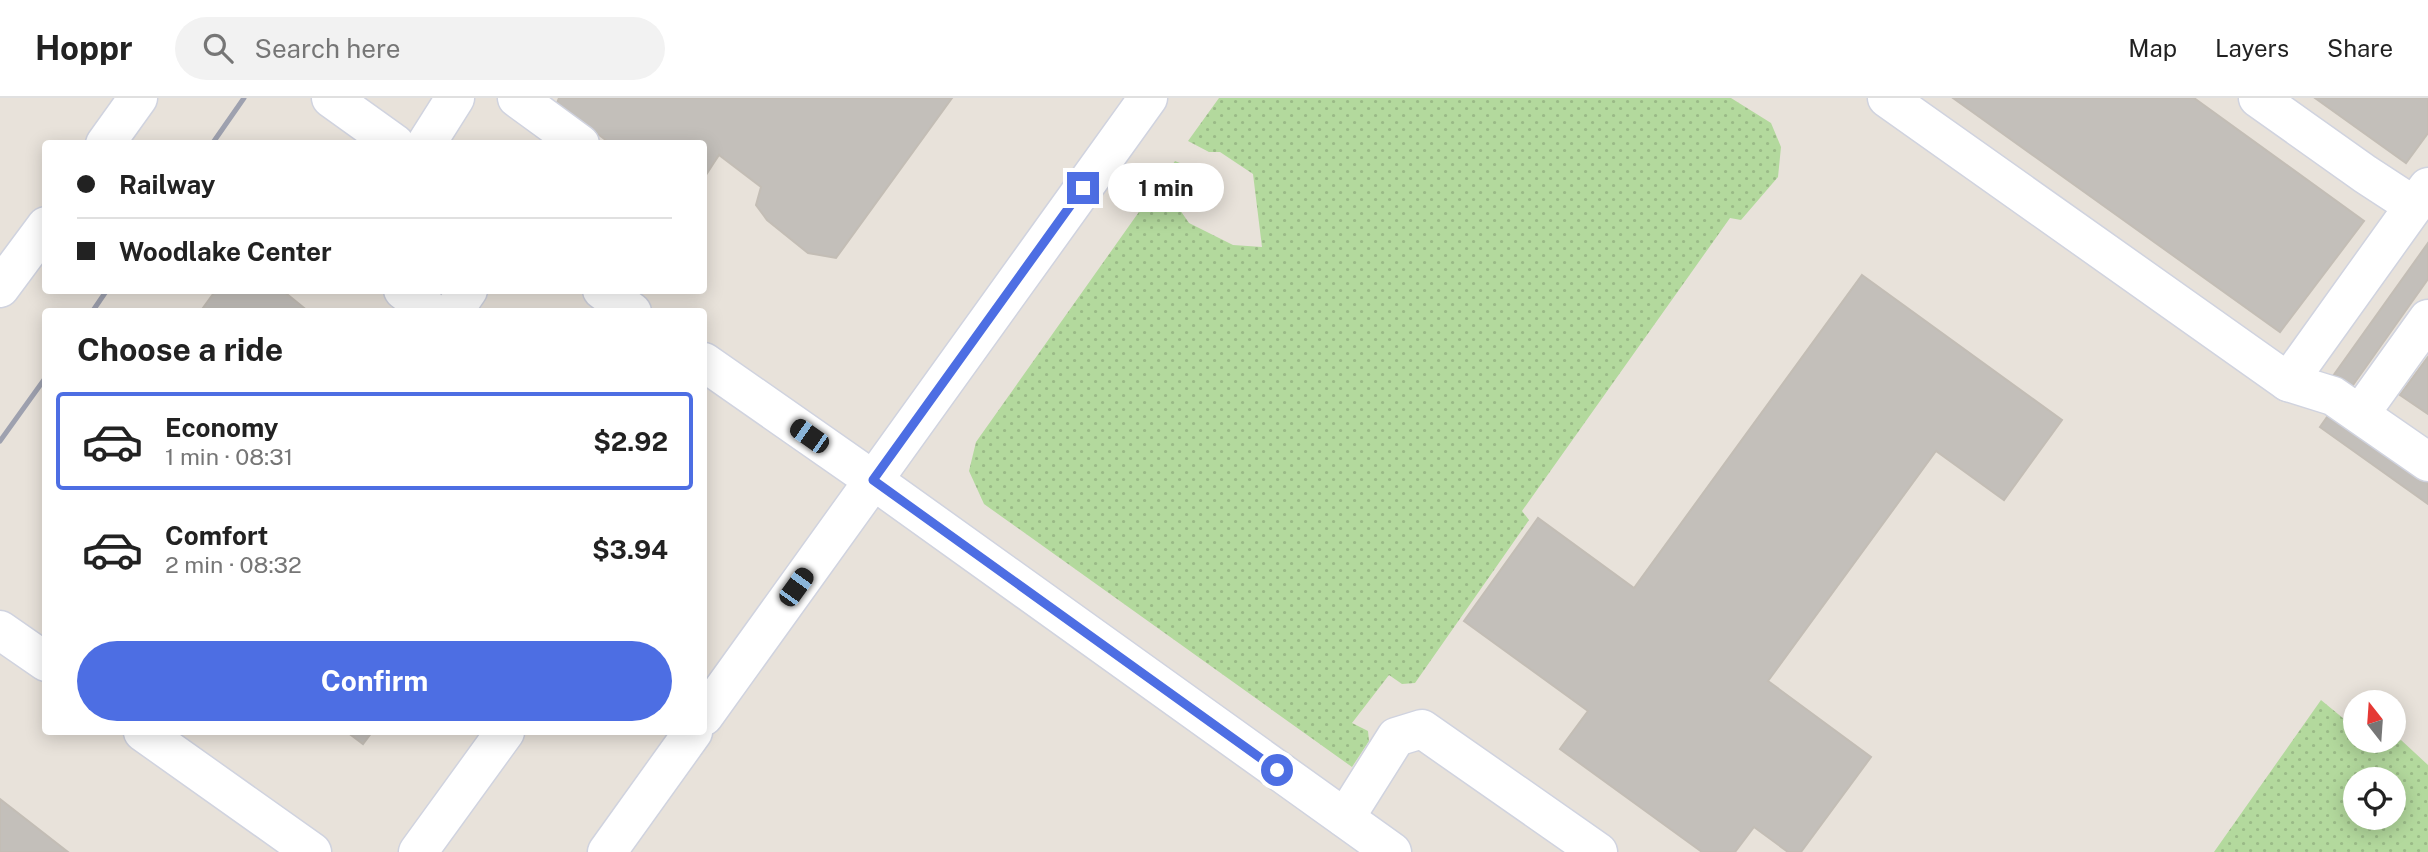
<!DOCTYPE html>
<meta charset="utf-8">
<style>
:root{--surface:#fff;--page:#f2f2f2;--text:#222;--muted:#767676;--line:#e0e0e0;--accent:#4d6ee3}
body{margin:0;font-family:"Public Sans",sans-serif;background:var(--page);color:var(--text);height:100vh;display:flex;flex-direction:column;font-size:26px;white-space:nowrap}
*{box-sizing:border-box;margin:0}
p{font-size:23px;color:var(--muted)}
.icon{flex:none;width:38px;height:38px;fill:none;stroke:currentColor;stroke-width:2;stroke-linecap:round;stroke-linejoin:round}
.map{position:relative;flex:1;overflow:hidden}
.side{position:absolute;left:42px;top:210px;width:665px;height:427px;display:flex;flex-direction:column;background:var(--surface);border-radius:7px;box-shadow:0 4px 18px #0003}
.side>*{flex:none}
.top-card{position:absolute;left:42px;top:42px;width:665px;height:154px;border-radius:7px;box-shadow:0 4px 18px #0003;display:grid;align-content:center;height:154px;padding:0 35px;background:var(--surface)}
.needle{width:46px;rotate:343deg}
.buttons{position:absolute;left:2343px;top:592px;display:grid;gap:14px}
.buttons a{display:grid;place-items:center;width:63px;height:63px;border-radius:50%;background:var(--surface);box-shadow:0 4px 18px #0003;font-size:35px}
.end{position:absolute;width:32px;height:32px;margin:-16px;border:9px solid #4d6ee3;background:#fff;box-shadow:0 0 0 4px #fff}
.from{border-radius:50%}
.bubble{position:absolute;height:49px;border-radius:24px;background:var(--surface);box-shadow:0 4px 18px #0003;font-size:23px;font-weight:700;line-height:49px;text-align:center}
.car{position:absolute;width:21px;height:42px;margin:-21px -10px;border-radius:9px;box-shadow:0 0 5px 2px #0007;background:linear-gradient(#222 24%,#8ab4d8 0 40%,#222 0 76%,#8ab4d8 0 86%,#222 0)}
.top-card b{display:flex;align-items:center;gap:24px;height:66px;font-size:26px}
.top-card b+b{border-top:2px solid var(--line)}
.top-card i{width:18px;height:18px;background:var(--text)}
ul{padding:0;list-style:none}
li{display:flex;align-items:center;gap:21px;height:98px;margin:0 14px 10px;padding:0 21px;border:4px solid transparent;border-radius:7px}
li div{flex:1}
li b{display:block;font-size:26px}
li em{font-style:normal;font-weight:700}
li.selected{border-color:var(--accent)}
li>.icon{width:63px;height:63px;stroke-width:1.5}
h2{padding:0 35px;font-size:32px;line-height:84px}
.action{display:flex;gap:14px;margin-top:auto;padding:14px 35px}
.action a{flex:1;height:80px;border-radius:42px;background:var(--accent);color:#fff;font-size:28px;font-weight:700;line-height:80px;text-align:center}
header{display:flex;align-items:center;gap:42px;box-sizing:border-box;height:98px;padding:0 35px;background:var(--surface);border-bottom:2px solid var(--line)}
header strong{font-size:33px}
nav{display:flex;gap:38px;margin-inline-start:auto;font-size:24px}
.search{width:490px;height:63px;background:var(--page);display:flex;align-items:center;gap:18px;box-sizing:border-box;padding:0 24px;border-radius:38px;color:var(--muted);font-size:26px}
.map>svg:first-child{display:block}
</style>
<header>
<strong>Hoppr</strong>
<div class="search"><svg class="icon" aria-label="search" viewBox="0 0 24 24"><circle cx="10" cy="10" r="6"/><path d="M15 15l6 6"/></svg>Search here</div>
<nav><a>Map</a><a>Layers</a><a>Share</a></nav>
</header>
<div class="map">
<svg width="2428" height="754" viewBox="0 0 2428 754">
<defs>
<pattern id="grass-dots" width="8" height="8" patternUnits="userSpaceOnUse" patternTransform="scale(1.75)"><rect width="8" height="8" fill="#b3d99d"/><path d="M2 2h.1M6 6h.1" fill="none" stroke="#9aba87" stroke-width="1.8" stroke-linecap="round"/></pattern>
</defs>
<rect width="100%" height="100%" fill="#e8e2da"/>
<g fill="url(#grass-dots)" fill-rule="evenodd">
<path d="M1219,0H1731L1771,25L1781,49L1778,79L1741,122L1730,120L1522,413L1529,422L1415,585L1402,586L1389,577L1352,625L1368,633L1369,643L1352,669L984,406L969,373L976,344L1175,63L1192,70L1197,86L1180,112L1189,125L1233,147L1262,149L1253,76L1220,54H1209L1188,43Z"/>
<path d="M2321,602L2355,630L2356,642H2371L2383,651L2401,642L2428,667V754H2214ZM2356,681H2394V719H2356Z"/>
</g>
<g fill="#c3bfba" stroke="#c3bdb5" stroke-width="2">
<path d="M559,0H952L836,160L808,155L767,122L756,107L761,89L719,57L704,80V46H611L557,5Z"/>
<path d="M1953,0H2194L2364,123L2280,234Z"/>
<path d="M2315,0H2428V35L2406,65Z"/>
<path d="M2428,145V181L2346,297L2328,285Z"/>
<path d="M1862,177L2062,322L2004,402L1936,353L1768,583L1871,659L1801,754H1788L1754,729L1735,754H1702L1560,651L1588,613L1464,523L1538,420L1634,490Z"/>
<path d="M216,192H282L309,214H200Z"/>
<path d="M2428,259V316L2400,297Z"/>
<path d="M2332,312L2428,381V406L2320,329Z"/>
<path d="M347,634H372L363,646Z"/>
<path d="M0,701L68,754H0Z"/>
</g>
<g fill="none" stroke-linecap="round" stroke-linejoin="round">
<defs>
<g id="minor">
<path d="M331,0L395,46"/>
<path d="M517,0L580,46"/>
<path d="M1887,0L2288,284L2414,108"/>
<path d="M2258,0L2365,76L2414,108L2428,89"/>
<path d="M105,46L138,0"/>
<path d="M426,46L455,0"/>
<path d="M0,190L46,128"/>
<path d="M403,192L432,214"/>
<path d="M602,192L632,214"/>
<path d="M453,214L468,192"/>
<path d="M704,264L873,382L1392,754"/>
<path d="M2288,284L2333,298L2428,364"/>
<path d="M2360,316L2428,221"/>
<path d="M0,532L46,564"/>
<path d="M704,618L1148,0"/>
<path d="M143,634L312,754"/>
<path d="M1345,720L1396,639L1422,631L1598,754"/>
<path d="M418,754L505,634"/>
<path d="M607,754L693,634"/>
</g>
</defs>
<use href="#minor" stroke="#d0d3df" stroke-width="41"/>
<use href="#minor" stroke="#fff" stroke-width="38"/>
<g stroke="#9ea1af" stroke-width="5">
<path d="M212,46L244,0"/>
<path d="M92,214L107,192"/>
<path d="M0,343L46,279"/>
</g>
</g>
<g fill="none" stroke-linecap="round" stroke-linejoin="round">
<path stroke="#4d6ee3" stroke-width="9" d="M1083,90L873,382L1277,672"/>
</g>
</svg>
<div class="buttons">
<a><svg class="needle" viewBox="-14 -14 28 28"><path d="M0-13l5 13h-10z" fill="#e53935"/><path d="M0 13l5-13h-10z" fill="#767676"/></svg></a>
<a><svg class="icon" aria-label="locate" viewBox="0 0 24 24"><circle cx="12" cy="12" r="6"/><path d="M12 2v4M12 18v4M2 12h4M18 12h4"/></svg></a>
</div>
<i class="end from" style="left:1277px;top:672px"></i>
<i class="end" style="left:1083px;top:90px"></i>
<div class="bubble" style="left:1108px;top:65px;width:116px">1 min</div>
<i class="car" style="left:809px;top:338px;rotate:305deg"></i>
<i class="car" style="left:796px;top:489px;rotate:36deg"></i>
<div class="top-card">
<b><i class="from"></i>Railway</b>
<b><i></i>Woodlake Center</b>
</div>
<section class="side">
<h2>Choose a ride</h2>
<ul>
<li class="selected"><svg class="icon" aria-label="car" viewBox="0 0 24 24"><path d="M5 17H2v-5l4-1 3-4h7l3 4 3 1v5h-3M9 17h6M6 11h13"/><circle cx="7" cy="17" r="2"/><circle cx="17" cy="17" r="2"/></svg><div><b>Economy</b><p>1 min · 08:31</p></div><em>$2.92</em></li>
<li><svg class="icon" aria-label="car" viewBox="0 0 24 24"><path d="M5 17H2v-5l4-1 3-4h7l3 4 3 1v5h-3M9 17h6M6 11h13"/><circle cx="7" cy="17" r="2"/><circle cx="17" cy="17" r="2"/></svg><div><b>Comfort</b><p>2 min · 08:32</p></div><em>$3.94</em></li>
</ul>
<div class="action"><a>Confirm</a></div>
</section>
</div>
